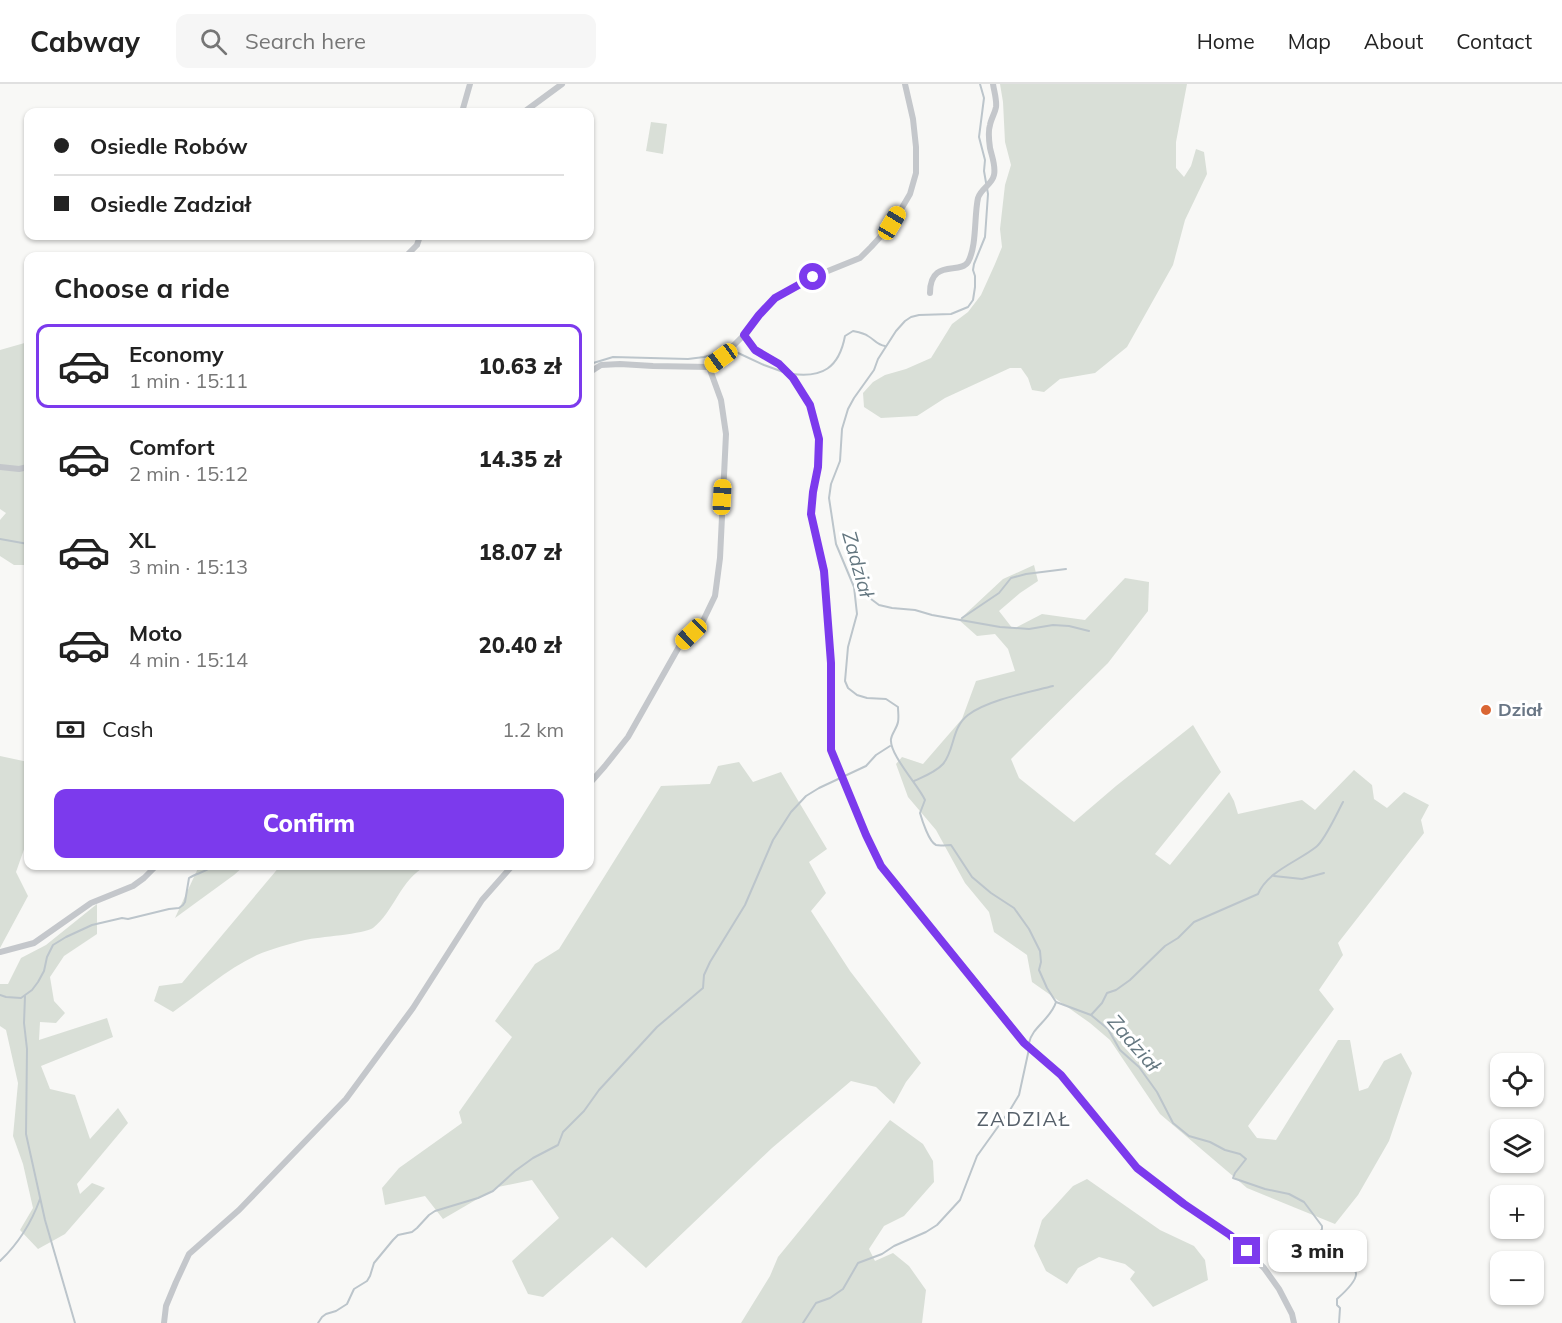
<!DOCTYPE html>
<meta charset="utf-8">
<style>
:root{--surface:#fff;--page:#f6f6f6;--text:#222;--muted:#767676;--line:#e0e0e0;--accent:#7c3aed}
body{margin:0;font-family:Mulish,sans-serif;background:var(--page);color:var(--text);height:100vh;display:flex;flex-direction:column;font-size:22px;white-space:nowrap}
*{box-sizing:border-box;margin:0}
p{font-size:20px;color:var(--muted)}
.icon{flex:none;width:33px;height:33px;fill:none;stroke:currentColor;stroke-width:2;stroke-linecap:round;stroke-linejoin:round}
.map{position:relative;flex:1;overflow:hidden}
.panel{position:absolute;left:24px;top:168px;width:570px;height:618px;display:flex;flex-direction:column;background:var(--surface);border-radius:12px;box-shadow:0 2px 4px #0004}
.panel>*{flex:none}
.guide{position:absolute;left:24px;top:24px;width:570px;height:132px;border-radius:12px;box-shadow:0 2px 4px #0004;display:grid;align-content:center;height:132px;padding:0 30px;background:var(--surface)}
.controls{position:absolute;left:1490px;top:969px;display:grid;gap:12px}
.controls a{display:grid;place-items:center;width:54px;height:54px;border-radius:12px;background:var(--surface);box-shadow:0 2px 4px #0004;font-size:30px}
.end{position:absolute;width:27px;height:27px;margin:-14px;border:8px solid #7c3aed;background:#fff;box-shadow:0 0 0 3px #fff}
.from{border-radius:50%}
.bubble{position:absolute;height:42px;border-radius:12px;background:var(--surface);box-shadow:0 2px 4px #0004;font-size:20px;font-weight:800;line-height:42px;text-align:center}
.car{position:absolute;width:18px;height:36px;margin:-18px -9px;border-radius:8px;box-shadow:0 0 4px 2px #0007;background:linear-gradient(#f5c518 24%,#345 0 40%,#f5c518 0 76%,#345 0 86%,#f5c518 0)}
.guide b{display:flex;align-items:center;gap:21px;height:57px;font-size:22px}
.guide b+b{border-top:2px solid var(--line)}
.guide i{width:15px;height:15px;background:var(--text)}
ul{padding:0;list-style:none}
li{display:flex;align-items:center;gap:18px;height:84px;margin:0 12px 9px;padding:0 18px;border:3px solid transparent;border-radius:12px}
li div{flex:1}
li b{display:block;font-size:22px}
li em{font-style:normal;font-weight:800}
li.active{border-color:var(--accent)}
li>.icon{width:54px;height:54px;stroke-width:1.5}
h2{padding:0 30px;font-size:27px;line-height:72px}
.pay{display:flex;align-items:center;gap:15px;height:66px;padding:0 30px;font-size:22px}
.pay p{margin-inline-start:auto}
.primary-button{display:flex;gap:12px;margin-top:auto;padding:12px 30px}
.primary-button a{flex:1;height:69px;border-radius:12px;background:var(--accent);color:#fff;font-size:24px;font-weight:800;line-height:69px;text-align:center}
header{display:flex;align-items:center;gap:36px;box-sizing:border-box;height:84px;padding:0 30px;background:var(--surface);border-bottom:2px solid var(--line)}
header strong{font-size:28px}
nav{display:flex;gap:33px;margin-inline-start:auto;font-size:21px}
.search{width:420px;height:54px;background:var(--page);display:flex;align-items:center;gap:15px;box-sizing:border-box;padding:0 21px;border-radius:12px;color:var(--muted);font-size:22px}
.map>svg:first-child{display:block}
</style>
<header>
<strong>Cabway</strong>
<div class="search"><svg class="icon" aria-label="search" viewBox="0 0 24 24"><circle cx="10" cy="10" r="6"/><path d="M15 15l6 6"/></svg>Search here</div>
<nav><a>Home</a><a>Map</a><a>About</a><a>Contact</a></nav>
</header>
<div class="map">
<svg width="1562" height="1239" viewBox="0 0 1562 1239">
<rect width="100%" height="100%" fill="#f8f8f6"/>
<g fill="#d9dfd7">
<path d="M1000,0H1187L1176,58V84L1184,93L1191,82L1196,65L1204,68L1207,90L1185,136L1173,181L1127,263L1095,289L1060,295L1044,308L1032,306L1028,294L1021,284H1010L945,314L917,332L881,334L864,323L863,309L873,298L885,291L906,285L931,274L952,240L968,228L981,211L995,180L1002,163L1000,145L1005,101L1011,81L1005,58L1003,18Z"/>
<path d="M651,38L667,40L663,70L646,67Z"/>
<path d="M28,258V481H14L0,472V436L6,429L0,425V266Z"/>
<path d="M1034,481L1038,497L1020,509L999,527L1013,545L1042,530L1085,536L1125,494L1149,498L1148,527L1108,579L1011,675L1019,694L1074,738L1116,702L1193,641L1221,688L1155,770L1170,781L1229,708L1234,717L1238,730L1302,716L1315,726L1354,686L1372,701L1374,715L1387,724L1404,708L1429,721L1421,736L1424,749L1338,859L1343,871L1319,906L1334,925L1248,1042L1257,1054L1276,1056L1338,956H1350L1359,1007L1368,1004L1384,977L1401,969L1412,989L1389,1057L1358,1111L1335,1140L1247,1104L1160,1030L1110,956L1090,939L1032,898L1027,871L994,848L989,828L965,799L936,746L908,713L896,680L902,673L923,680L962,635L976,597L1015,587L1008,565L995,550L977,552L959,536L1003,495Z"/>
<path d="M0,672L28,678V757H27L16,788L28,812L0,864Z"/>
<path d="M739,678L753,698L781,688L827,765L809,778L826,809L811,827L850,887L921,979L906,998L894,1020L876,1003L851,997L772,1064L646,1184L612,1153L543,1213L528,1210L512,1177L559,1134L532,1096L498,1103L443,1135L425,1112L385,1121L382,1104L399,1084L462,1039L459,1028L512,953L495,937L535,880L559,865L661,702L710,700L718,682Z"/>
<path d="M199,782H244L234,791L175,834Z"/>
<path d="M280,782H426C400,796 394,828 373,844C365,850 318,853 305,856C289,860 271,865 257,871C227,885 200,909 173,928L154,917L159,902L182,899Z"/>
<path d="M97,820V850L64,872L50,893L54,917L65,929L56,939L40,938L39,956L107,934L113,953L41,982L50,1005L75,1011L90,1055L118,1024L128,1039L77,1100L80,1110L92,1099L105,1104L65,1150L38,1165L20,1146L33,1124L23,1080L13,1052L18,999L6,946L0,942V900H8L21,874L46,861Z"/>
<path d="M890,1036L923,1060L933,1077L934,1098L904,1132L884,1142L869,1165L875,1177L893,1169L909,1182L926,1206L922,1239H741L770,1192L778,1173Z"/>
<path d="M1087,1095L1160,1146L1194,1162L1205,1176L1208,1196L1153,1223L1130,1195L1135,1188L1125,1180L1099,1173L1078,1184L1067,1200L1046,1187L1034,1162L1042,1136L1073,1102Z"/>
</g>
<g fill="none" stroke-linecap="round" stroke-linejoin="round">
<g stroke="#bcc5cb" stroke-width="2">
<path d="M980,0L984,14L979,53L985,76L984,87L988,110L985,153L974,180L973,186L975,192V203L973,216L968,223L951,230L919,231L911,233L905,237L896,247L878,275L874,286L854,314L848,325L842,345L840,377L831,400L829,414L836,460L854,503L857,530L848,563L845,597L848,604L857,611L867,614L886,615L898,623C898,628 899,633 898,638C897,644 892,649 891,655C889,670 918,701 925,716L920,729C922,736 929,758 936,761C940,762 947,761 951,761L972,793L991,809L1014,824L1029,845L1040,867L1041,878L1039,886L1047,904L1056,918L1091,931L1108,945L1120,966L1139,983L1157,1008L1173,1039L1189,1052L1210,1058L1225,1066L1240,1070L1246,1075L1235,1089L1233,1094L1265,1105L1289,1110L1304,1118L1322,1142V1145L1314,1156L1312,1168L1314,1169L1326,1165C1353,1185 1372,1184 1337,1215V1221L1340,1224L1339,1239"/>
<path d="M736,268L764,281L786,289"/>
<path d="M590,280L613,273L688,275L704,273L725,267"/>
<path d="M792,290C822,294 839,284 845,252L853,247C858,248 864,249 868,252C875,256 877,261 885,262"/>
<path d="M0,455L28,460"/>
<path d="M855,503L879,521L892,524L915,526L932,531L1000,543L1029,545L1053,541L1069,542L1089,547"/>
<path d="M962,534L999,509L1011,494L1026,490L1066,485"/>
<path d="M914,697C923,693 936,688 943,680C955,666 951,644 968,631C987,616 1030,608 1053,602"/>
<path d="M1274,792L1302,795L1324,789"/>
<path d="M0,911L6,913L21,914L32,906L38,898L44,887L47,873L53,861L66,853L92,841L122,834L128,835L169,825L179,824L183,821L185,818L189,794C197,789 206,788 212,782"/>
<path d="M25,912L24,939L27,965L26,1050L45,1136L75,1239"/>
<path d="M1091,931L1102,919L1107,909L1116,906L1130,896L1165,862L1178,854L1194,838L1258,810C1268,787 1297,778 1316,763C1325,756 1337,729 1343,718"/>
<path d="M1029,959C1032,943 1051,935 1056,918"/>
<path d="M0,1177C19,1159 31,1140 40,1115"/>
<path d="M318,1239L322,1233L326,1230L336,1227L347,1220L354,1205L367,1197L370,1192L374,1179L393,1156L398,1151L412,1148L417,1144L429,1131L435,1127L478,1114L493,1107L515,1087L533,1074L558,1061L563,1048L584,1027L599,1006L634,968L657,943L703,904L704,891L710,878L745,821L773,756L791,728L806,712L819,704L866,682L876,671L890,662"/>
<path d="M803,1239L816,1219L830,1214L843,1205L858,1179L882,1170L894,1162L926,1148L937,1141L960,1116L977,1072L1010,1026L1019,1011L1029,965"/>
</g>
<g stroke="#c4c7cb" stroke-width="6">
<path d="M462,28L470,0"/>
<path d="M524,28L562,0"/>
<path d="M406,172L417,161L420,152"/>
<path d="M930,209C930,174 960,191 968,178C977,162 974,132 978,114C981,104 992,101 994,91C996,82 992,73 990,64C989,57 988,47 990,41C991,35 995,29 996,23C997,16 994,7 993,0"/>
<path d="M744,251L755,265L779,280L793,294L810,322L819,355L818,383L813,408L811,430L824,487L831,579V666L866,751L881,782L1025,959L1061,991L1137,1084L1184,1120L1230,1151L1264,1184L1279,1205L1292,1230L1294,1239"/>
<path d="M590,288L601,281L620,280L653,282L709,283L721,274L744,251L759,231L775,214L813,193L860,174L871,163L893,139L910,110L916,89V63L913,35L905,0"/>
<path d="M0,383L19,385L28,383"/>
<path d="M590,699L605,682L628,653L680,561L702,539L715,512L720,474L726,350L721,316L709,283"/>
<path d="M0,868L34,859L91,819L133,802L144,794L156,782"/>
<path d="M164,1239L166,1222L176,1198L189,1170L239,1126L346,1015L413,924L482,816L512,782"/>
</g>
</g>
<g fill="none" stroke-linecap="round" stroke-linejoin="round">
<path stroke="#7c3aed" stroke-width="8" d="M813,193L775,214L759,231L744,251L755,266L779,280L793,294L810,321L819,355L818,383L813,408L811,430L824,487L831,579V666L866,751L881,782L1024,959L1061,991L1137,1084L1184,1120L1230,1151L1247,1167"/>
</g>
<circle fill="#da6633" stroke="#fff" stroke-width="2" cx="1486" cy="626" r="6"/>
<g text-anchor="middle" stroke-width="6" stroke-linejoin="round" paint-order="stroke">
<g font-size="18" font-weight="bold" fill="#697685" stroke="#fff" text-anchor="start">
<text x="1498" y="632">Dział</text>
</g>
<g font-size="20" font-style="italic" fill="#647780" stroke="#fff">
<text transform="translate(858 480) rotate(74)" y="7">Zadział</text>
<text transform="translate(1134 959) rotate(49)" y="7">Zadział</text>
</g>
<g font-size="20" letter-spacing="1.5" fill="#56606a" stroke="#fff">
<text x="1024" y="1042">ZADZIAŁ</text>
</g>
</g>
</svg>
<div class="controls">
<a><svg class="icon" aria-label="locate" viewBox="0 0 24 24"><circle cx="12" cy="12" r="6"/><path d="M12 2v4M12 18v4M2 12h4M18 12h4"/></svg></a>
<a><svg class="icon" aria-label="layers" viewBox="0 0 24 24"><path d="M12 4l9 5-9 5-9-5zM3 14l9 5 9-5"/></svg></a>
<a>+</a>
<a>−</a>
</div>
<i class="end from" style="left:813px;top:193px"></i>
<i class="end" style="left:1247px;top:1167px"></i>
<div class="bubble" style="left:1268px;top:1146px;width:99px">3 min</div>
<i class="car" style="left:892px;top:139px;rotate:31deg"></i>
<i class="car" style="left:721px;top:274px;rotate:234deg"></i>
<i class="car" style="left:722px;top:413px;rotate:3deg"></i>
<i class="car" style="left:691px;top:550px;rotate:226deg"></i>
<div class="guide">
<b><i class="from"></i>Osiedle Robów</b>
<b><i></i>Osiedle Zadział</b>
</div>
<section class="panel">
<h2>Choose a ride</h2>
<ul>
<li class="active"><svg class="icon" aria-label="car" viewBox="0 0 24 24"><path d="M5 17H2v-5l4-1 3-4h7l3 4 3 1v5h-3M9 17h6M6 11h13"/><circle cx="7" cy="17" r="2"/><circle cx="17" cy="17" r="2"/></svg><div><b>Economy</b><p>1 min · 15:11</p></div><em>10.63 zł</em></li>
<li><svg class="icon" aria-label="car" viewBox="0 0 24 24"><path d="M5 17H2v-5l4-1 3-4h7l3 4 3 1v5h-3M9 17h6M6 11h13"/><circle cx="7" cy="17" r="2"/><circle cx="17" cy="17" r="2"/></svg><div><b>Comfort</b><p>2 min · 15:12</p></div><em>14.35 zł</em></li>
<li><svg class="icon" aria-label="car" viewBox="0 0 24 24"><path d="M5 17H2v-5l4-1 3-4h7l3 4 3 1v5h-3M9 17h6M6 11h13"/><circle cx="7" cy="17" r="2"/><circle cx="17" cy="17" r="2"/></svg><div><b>XL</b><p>3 min · 15:13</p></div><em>18.07 zł</em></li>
<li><svg class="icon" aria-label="car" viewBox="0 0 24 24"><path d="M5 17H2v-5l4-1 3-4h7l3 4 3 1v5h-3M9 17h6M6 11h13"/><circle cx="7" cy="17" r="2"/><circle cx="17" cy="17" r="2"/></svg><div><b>Moto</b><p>4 min · 15:14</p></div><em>20.40 zł</em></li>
</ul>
<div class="pay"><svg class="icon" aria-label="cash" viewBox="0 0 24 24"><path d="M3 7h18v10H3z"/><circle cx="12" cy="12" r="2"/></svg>Cash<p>1.2 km</p></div>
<div class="primary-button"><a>Confirm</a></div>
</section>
</div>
